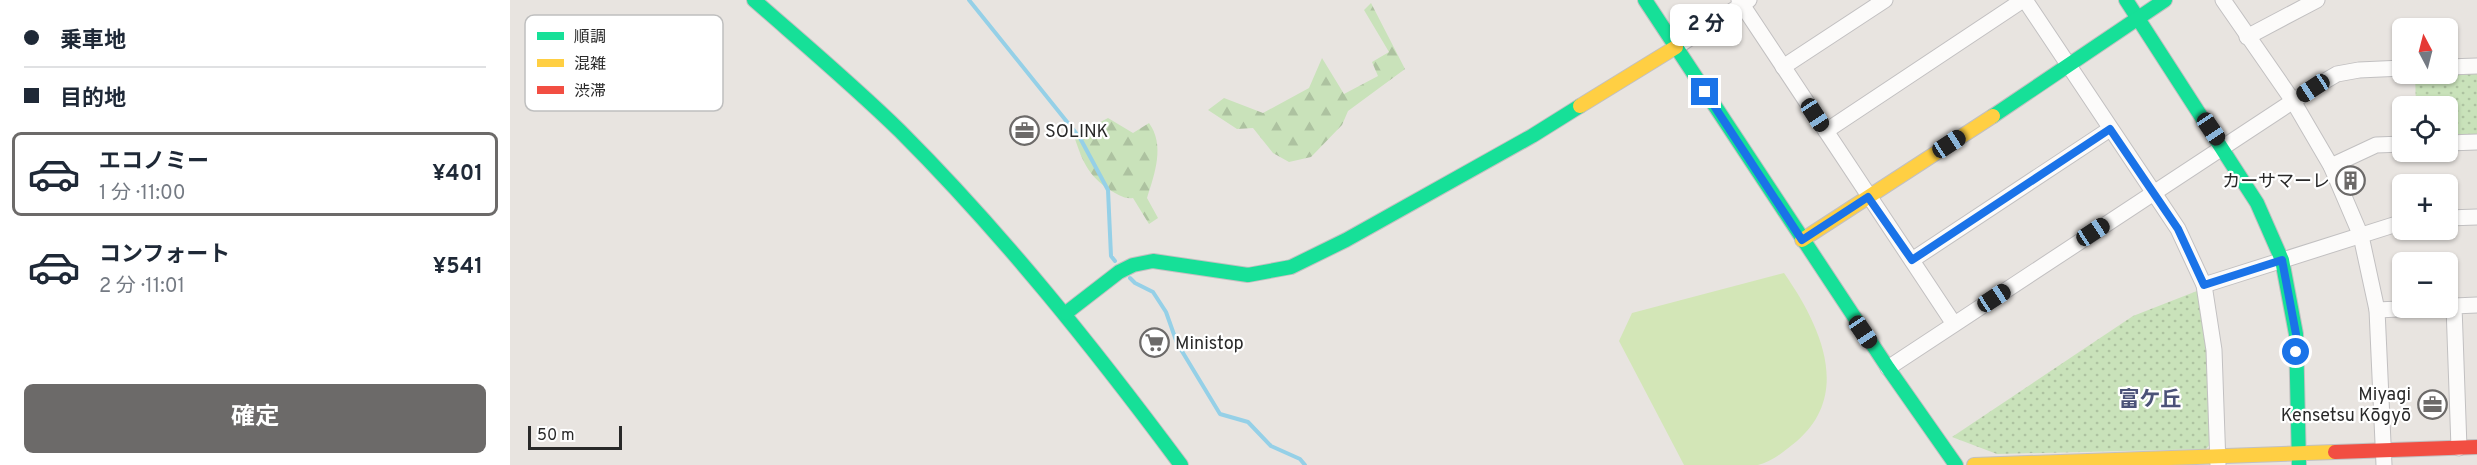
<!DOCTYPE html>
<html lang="ja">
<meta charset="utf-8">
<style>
:root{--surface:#fff;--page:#f2f2f3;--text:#1f2937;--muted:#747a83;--line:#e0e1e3;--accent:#6c6a69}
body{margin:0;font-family:Overpass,"Noto Sans JP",sans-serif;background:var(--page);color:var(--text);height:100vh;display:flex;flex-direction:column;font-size:22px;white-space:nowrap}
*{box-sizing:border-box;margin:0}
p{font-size:20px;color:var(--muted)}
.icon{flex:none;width:33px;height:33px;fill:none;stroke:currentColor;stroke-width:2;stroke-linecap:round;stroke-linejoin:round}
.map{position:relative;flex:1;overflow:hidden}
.details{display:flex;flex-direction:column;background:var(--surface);width:510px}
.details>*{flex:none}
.guide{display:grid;align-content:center;height:132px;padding:0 24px;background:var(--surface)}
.needle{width:39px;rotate:353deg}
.controls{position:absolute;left:1882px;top:18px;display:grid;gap:12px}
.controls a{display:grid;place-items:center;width:66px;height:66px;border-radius:9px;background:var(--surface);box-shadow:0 2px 4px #0004;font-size:30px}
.scale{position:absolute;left:18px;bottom:15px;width:94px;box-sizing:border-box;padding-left:6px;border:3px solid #292929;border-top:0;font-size:16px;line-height:21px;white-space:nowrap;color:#292929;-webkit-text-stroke:4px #fff;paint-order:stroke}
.end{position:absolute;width:27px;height:27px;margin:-14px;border:8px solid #1a73e8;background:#fff;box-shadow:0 0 0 3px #fff}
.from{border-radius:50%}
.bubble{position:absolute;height:42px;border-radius:9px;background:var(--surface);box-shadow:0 2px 4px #0004;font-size:20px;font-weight:700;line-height:42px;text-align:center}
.car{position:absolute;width:18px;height:36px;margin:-18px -9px;border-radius:8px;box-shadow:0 0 4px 2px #0007;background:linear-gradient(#222 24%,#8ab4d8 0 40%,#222 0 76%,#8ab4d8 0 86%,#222 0)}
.guide b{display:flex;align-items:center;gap:21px;height:57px;font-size:22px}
.guide b+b{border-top:2px solid var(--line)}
.guide i{width:15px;height:15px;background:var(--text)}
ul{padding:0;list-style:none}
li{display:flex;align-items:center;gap:18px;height:84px;margin:0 12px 9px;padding:0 12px;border:3px solid transparent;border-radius:9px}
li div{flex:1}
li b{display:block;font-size:22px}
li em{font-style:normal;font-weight:700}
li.on{border-color:var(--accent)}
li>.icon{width:54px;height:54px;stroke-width:1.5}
.primary-button{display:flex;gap:12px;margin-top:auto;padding:12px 24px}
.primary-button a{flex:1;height:69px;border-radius:9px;background:var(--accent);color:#fff;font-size:24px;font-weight:700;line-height:69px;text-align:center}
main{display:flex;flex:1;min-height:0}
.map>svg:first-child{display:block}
</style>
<main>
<section class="details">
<div class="guide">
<b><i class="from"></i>乗車地</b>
<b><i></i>目的地</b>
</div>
<ul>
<li class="on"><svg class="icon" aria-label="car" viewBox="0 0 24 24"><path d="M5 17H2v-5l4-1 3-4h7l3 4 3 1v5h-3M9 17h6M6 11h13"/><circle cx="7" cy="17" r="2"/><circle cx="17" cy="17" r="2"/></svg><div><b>エコノミー</b><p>1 分 · 11:00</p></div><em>¥401</em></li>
<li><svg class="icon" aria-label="car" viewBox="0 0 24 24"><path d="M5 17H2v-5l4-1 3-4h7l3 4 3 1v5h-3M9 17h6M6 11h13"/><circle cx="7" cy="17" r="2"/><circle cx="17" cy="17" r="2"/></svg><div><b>コンフォート</b><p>2 分 · 11:01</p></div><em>¥541</em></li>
</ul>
<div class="primary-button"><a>確定</a></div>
</section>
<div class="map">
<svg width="1967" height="465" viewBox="0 0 1967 465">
<defs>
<pattern id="forest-firs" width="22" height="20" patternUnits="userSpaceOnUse" patternTransform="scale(1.5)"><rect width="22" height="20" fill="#c9e2ba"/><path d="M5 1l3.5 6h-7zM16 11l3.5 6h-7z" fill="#adc2a0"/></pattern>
<pattern id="park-dots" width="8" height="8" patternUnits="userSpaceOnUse" patternTransform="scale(1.5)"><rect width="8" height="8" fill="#c9e2ba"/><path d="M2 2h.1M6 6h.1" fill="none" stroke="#adc2a0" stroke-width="1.8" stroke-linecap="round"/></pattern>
</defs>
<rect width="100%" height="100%" fill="#e8e4e0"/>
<g fill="url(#forest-firs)">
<path d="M861,3L895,69L838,111L832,125L801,157L779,162L763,153L743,128L727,129L698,110L714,98L753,113L799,88L812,58L834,94L868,76L862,62L879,52L854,10Z"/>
<path d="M598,118L623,133L639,123C655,145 645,173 637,198L648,218L639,224L623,198C615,199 611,196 605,193C579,178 573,163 564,136Z"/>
</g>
<g fill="url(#park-dots)">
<path d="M1967,72V134L1938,135V106H1906L1905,74Z"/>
<path d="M1687,291L1699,349L1702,442L1696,449L1487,454L1442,437L1623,316Z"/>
</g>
<path fill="#d3e6b7" d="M1274,273C1309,323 1343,393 1287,441C1276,450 1262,462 1248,465C1232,465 1192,465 1174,465L1109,341L1122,313Z"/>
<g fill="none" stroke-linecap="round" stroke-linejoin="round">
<g stroke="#95d0e7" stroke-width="4">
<path d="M459,0L570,138L598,190L601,256L605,261"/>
<path d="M620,278L625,283L643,292L656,312L667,343L710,414L738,422L761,446L790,459L795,465"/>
</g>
<defs>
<g id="street">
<path d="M1229,0L1444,324"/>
<path d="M1515,0L1668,229L1694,285L1704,350L1708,465"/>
<path d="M1713,0L1783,101L1821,166L1851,236L1867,310L1874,465"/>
<path d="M1737,37L1807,0"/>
<path d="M1166,47L1239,0"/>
<path d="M1273,67L1375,0"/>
<path d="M1938,67L1967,66"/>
<path d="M1316,131L1513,0"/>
<path d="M1938,143L1967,142"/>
<path d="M1821,166L1866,145L1893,144"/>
<path d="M1938,218L1967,217"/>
<path d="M1402,260L1600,129"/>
<path d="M1694,285L1893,222"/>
<path d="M1867,310L1911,308"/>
<path d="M1378,368L1803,88L1827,74L1849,70L1893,68"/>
<path d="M1949,448L1944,306L1967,305"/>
</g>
<g id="fast">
<path d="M244,0C293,43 343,85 390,131C493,234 584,348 671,465"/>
<path d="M1135,0L1378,368L1446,465"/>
<path d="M1616,0L1747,203L1772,260L1786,334L1789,465"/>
<path d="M1483,116L1655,0"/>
<path d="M556,313L609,272L623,265L643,261L738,275L781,267L836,240L1022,136L1070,106"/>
</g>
<g id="slow">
<path d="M1070,106L1166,47"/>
<path d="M1292,240L1483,116"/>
<path d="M1464,465L1825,452"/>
</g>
<path id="jam" d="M1825,452L1967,447"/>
</defs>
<use href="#street" stroke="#c2c0c1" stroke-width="17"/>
<use href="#fast" stroke="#c2c0c1" stroke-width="16"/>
<use href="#slow" stroke="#c2c0c1" stroke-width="16"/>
<use href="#jam" stroke="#c2c0c1" stroke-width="16"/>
<use href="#street" stroke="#fcfbfa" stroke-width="15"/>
<use href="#fast" stroke="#16e098" stroke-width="14"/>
<use href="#slow" stroke="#ffcf43" stroke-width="14"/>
<use href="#jam" stroke="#f24e42" stroke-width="14"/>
</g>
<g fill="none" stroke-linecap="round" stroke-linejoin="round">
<path stroke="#1a73e8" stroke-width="8" d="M1195,92L1292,240L1358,197L1402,260L1600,129L1668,229L1694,285L1772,260L1786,334V352"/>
</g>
<defs>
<symbol id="office-ring" viewBox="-11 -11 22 22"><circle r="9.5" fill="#fff" stroke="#6c6a69" stroke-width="1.5"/><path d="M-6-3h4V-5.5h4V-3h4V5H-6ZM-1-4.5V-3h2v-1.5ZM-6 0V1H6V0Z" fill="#6c6a69"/></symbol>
<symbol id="building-ring" viewBox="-11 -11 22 22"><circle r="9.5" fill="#fff" stroke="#6c6a69" stroke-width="1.5"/><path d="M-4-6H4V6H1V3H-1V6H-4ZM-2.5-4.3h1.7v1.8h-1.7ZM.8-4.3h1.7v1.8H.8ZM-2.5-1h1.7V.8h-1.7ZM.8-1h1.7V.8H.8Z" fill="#6c6a69"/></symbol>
<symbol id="supermarket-ring" viewBox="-11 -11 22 22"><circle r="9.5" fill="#fff" stroke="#6c6a69" stroke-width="1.5"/><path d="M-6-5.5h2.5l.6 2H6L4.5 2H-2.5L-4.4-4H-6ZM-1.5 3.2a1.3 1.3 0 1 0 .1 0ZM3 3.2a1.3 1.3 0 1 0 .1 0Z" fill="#6c6a69"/></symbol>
</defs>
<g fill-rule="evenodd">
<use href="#office-ring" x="498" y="114" width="33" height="33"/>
<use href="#building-ring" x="1824" y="164" width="33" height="33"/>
<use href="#supermarket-ring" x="628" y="326" width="33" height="33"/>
<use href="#office-ring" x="1906" y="388" width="33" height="33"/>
</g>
<g text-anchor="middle" stroke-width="4.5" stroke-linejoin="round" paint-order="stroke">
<g font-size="18" fill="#292929" stroke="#fff" text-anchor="start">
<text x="535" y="137">SOLINK</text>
<text x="1820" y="187" text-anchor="end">カーサマーレ</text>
<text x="665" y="349">Ministop</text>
<text x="1901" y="400" text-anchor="end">Miyagi<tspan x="1901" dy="21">Kensetsu Kōgyō</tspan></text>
</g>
<g font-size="21" font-weight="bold" fill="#4b5278" stroke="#fff">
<text x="1640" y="406">富ケ丘</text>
</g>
</g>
<rect x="15" y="15" width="198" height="96" rx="9" fill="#fff" stroke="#bfbfbf" stroke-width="1.5"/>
<rect x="27" y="32" width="27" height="8" fill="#16e098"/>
<rect x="27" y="59" width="27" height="8" fill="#ffcf43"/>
<rect x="27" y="86" width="27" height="8" fill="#f24e42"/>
<g font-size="16" fill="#292929">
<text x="64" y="42">順調</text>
<text x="64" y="69">混雑</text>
<text x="64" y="96">渋滞</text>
</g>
</svg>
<div class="controls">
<a><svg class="needle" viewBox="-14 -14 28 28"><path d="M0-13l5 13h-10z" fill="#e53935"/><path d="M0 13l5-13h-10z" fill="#747a83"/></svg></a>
<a><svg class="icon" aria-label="locate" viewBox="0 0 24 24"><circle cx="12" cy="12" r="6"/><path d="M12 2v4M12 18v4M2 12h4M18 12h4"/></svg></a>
<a>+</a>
<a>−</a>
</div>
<div class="scale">50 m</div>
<i class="end from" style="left:1786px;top:352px"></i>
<i class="end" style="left:1195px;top:92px"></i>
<div class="bubble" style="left:1160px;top:4px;width:72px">2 分</div>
<i class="car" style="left:1803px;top:88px;rotate:237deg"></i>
<i class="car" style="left:1305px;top:115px;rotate:147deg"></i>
<i class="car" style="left:1701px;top:129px;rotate:146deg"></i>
<i class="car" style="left:1439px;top:144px;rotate:57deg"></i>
<i class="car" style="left:1583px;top:232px;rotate:57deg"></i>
<i class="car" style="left:1484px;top:298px;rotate:57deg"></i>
<i class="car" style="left:1353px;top:332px;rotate:146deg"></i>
</div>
</main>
